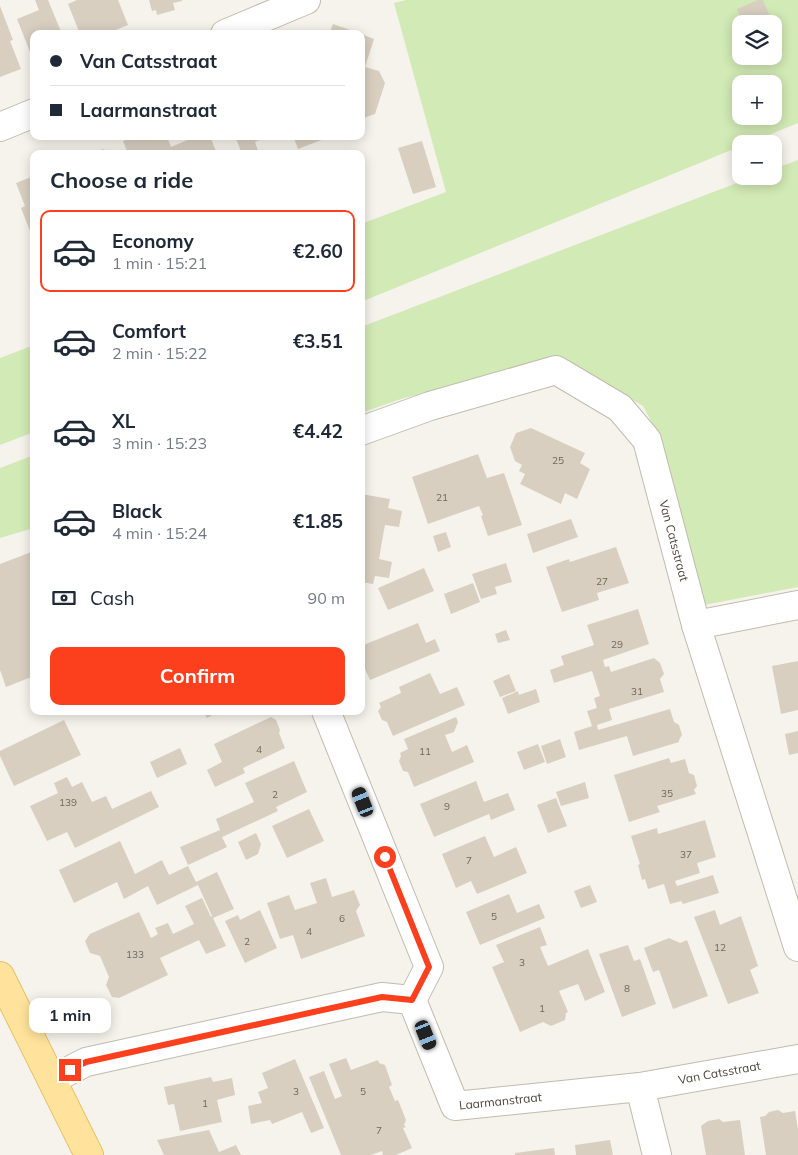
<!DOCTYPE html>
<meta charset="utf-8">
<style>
:root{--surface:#fff;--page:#f6f6f7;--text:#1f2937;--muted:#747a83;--line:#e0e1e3;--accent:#fc3f1d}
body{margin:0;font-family:Mulish,sans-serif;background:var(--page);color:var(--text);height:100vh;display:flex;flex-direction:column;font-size:19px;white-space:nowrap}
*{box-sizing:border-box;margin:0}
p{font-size:16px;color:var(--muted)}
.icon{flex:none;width:28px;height:28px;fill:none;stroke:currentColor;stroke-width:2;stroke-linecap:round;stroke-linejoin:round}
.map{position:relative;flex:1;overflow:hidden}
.sheet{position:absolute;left:30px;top:150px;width:335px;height:565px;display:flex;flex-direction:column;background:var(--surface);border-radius:10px;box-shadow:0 2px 12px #0003}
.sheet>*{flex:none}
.hud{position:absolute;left:30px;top:30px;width:335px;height:110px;border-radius:10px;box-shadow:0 2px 12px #0003;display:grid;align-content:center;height:110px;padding:0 20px;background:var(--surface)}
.fabs{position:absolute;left:732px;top:15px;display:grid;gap:10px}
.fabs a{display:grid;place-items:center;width:50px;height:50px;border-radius:10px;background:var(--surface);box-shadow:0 2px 12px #0003;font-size:25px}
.end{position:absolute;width:22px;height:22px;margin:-11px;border:6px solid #fc3f1d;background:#fff;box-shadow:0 0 0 2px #fff}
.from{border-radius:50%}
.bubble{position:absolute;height:35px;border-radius:10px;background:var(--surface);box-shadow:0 2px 12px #0003;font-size:16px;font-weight:700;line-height:35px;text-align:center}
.car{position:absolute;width:15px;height:30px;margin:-15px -8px;border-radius:6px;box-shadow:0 0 4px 1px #0007;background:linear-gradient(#222 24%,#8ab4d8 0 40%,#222 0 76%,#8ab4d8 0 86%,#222 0)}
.hud b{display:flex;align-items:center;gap:18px;height:48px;font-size:19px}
.hud b+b{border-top:1px solid var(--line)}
.hud i{width:12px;height:12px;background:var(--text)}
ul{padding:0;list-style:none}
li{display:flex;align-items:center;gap:15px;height:82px;margin:0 10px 8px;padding:0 10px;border:2px solid transparent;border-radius:10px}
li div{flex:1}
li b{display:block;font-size:19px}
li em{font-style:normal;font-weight:700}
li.selected{border-color:var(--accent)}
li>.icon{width:45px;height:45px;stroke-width:1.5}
h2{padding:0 20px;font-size:22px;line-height:60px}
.pay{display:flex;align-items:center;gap:12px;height:55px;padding:0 20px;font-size:19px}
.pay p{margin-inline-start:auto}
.button{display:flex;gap:10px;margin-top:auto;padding:10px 20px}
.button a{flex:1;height:58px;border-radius:10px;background:var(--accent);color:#fff;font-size:20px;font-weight:700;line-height:58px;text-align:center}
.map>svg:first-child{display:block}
</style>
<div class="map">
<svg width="798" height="1155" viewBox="0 0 798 1155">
<rect width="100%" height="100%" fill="#f6f3ec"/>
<g fill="#d2eab5" fill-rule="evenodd">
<path d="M406,0H798V123L747,144H741V146L361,302V224L446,192L394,3ZM741,24H774V56H741ZM741,84H774V116H741Z"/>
<path d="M798,160V587L704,605L652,423L643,406L563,360L404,398L361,413V327L755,176H774V169Z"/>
<path d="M34,345V432L0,445V358Z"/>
<path d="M34,455V528L0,538V468Z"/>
</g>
<g fill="#d8cfc1">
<path d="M35,0H48L62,34H34V62L17,19L39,10Z"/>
<path d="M77,0H118L128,25L106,34H80L68,4Z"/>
<path d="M149,0H182V1L173,3L175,10L157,15L156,10L152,11Z"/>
<path d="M758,0H763L773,24H742L737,9Z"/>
<path d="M0,6L13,40L10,41L21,69L0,77Z"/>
<path d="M333,24L359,33V34H329Z"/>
<path d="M774,25L783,49L774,52Z"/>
<path d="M361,34L374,39L365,67L379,71L385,83L375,114L361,119Z"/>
<path d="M135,136H167L171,147L197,136H210L217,154H128L123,141Z"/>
<path d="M235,136H269L255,142L259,154H242Z"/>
<path d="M293,136H332L298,149Z"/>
<path d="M422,141L436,187L413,194L398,148Z"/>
<path d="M104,149L107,154H90V153Z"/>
<path d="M34,176V241L21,208L25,206L16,183Z"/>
<path d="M531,428L585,453L580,463L590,469L577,499L565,493L561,504L520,484L525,474L519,471L522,465L515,461L510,447L516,433Z"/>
<path d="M478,454L487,478L504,473L522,525L488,536L481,516L483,515L479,506L428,524L412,477Z"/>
<path d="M361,494L390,499L388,508L402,511L399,527L385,525L382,541L379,559L392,562L389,578L375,576L373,584L361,582Z"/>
<path d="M571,519L578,537L533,553L527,534Z"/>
<path d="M446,532L451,547L438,552L433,536Z"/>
<path d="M616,547L629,583L597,593L599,600L562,612L546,567L569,559L570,562Z"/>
<path d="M34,551V676L6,687L0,670V564Z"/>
<path d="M506,563L512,582L495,587L497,594L481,599L472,574Z"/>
<path d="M424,568L434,591L388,610L378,588Z"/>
<path d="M473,583L480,602L451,614L444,594Z"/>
<path d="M638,609L649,644L603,660L605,667L609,666L611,672L654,658L660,663L664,674L660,679L664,692L609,709L612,720L597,725L598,730L670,709L674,722L679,725L682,735L679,740V742L633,756L627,736L579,750L574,732L592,726L587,711L597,708L594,698L600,696L592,671L554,683L550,670L564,665L561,656L594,645L587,625Z"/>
<path d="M418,623L426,643L435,639L440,651L370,680L361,660V646Z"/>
<path d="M506,630L510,640L498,643L495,634Z"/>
<path d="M798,661V710L781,714L772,666Z"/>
<path d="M430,673L440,694L457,687L465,705L393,736L387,722L382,720L378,711L381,707L379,703L401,693L399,687Z"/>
<path d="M509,674L516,691L500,697L493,681Z"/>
<path d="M536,689L540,702L508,714L502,698L518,691L519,695Z"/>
<path d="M203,711H219L207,718Z"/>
<path d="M271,717L276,720L280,730L279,733L285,748L243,768L245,773L215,787L207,770L222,762L214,744Z"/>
<path d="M456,717L458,722L454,732L445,735L452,752L467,745L474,762L414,787L408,772L403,771L399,761L401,756L400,753L408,749L404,739Z"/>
<path d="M64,720L81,755L14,786L0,756V751Z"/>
<path d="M798,731V753L789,755L785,734Z"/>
<path d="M560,739L566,757L547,764L541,746Z"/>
<path d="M538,744L545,762L524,770L517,752Z"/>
<path d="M180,748L187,764L157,778L150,762Z"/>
<path d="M669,758L671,763L685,759L689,773L694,775L697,786L694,790L696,794L657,806L660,812L629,822L614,775Z"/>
<path d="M294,761L307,792L276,807L278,811L222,837L227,847L188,865L180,847L220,830L216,819L254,802L245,783Z"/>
<path d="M67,777L72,787L82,782L92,802L106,796L112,809L151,791L159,807L75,848L67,832L47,841L30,806L58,793L54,783Z"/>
<path d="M476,781L484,802L508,793L515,810L491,820L489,814L434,837L420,804Z"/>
<path d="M585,782L589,798L561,806L556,792Z"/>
<path d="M556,798L567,826L548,833L537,805Z"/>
<path d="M309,809L324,841L287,858L272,826Z"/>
<path d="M705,820L716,857L697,863L700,873L675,881L677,886L713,875L719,893L683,904L681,901L670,904L664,884L648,889L645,879L642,880L638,865L640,864L631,836L657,828L658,834Z"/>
<path d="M256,833L261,844L258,854L246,860L238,842Z"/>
<path d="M485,836L494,857L516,847L527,873L477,894L471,881L456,888L442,854Z"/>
<path d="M120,841L135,874L162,860L169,875L188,866L196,882L217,872L234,909L213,918L226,946L206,954L199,940L160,958L168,975L119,998L112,997L106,985L109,977L100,956L90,953L85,941L90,934L139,912L151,938L158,934L155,928L168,923L173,934L194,924L185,906L202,898L211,917L212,916L198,885L157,905L148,886L124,899L117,882L74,903L59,870Z"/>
<path d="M326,878L332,897L354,890L360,905L356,911L365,936L301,959L293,935L280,939L267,903L289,895L295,910L317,903L310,883Z"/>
<path d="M590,885L597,902L581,908L574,891Z"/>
<path d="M509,894L517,913L539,904L545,918L480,945L466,912Z"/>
<path d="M260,910L277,948L245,963L225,921L238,915L240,920Z"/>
<path d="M715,910L720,925L741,916L758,966L750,970L759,993L728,1004L694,917Z"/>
<path d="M540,927L547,945L540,947L548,966L588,949L605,992L585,1001L578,984L559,991L568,1012L566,1013L565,1020L551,1026L543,1022L520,1032L492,967L504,962L496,945Z"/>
<path d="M669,938L680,943L687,940L708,996L673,1009L659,970L653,972L644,948Z"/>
<path d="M628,945L634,961L640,959L656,1004L622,1017L599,954Z"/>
<path d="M346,1058L351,1070L378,1060L379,1063L385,1065L392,1085L389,1087L395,1101L398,1100L406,1120L404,1125L406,1127L403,1128L412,1148L396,1155H383L382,1151L371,1155H341L309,1077L324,1071L335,1099L342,1096L329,1064Z"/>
<path d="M295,1059L324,1128L311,1133L302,1112L272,1124L270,1120L251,1124L248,1106L262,1103L258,1092L268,1088L262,1073Z"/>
<path d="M211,1077L213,1082L232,1078L235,1095L217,1100L222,1122L180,1131L174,1104L168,1105L164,1087Z"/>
<path d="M778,1110L783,1113L795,1111L798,1129V1155H766L760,1117L765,1116L769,1112Z"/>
<path d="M719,1119L723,1122L740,1120L745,1155H706L701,1126L708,1121Z"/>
<path d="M209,1130L219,1152L236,1145L241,1155H164L157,1140Z"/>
<path d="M610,1140L613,1155H576L575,1145Z"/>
<path d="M554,1148L555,1155H515V1153Z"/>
</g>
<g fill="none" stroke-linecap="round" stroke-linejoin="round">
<defs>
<g id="minor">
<path d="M225,34L306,0"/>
<path d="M0,127L34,113"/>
<path id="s1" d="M361,431L430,406L556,370L620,408L647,440L696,625L798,947"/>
<path d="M696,625L798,605"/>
<path d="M326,711L429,967L412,1000"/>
<path id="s2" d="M412,1000L455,1106L640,1087L798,1059"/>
<path d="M53,1079L86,1062L382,997L412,1000"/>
<path d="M640,1087L657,1155"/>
</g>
<path id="primary" d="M0,976L89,1155"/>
</defs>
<use href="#minor" stroke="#c2bbae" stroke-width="30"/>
<use href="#primary" stroke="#e6c16a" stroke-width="30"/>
<use href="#minor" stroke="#fff" stroke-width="28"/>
<use href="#primary" stroke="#ffe39c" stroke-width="28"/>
</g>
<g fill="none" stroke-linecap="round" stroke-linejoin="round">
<path stroke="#fc3f1d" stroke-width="6" d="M70,1070L86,1062L382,997L412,1000L429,967L385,857"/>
</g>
<g text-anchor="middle" stroke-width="4" stroke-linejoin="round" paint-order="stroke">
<g font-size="10" fill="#6e675b">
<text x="558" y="464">25</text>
<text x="442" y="501">21</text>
<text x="602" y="585">27</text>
<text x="617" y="648">29</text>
<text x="637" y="695">31</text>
<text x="259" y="753">4</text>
<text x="425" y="755">11</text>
<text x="667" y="797">35</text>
<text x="275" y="798">2</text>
<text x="68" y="806">139</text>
<text x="447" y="810">9</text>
<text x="686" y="858">37</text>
<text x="469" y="864">7</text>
<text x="494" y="920">5</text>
<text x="342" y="922">6</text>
<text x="309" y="935">4</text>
<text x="247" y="945">2</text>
<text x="720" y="951">12</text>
<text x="135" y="958">133</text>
<text x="522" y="966">3</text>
<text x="627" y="992">8</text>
<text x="542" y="1012">1</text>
<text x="296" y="1095">3</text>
<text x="363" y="1095">5</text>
<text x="205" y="1107">1</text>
<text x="379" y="1134">7</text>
</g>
<g font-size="12" fill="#4b4439" stroke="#fff">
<text dy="4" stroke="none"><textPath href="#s1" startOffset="425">Van Catsstraat</textPath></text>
<text dy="4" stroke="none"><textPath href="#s2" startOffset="381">Van Catsstraat</textPath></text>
<text dy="4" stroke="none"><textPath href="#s2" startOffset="160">Laarmanstraat</textPath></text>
</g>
</g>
</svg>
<div class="fabs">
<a><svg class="icon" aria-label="layers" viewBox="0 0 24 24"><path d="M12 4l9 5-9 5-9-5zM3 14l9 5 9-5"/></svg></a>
<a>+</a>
<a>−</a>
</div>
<i class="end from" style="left:385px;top:857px"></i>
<i class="end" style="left:70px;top:1070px"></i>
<div class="bubble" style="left:29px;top:998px;width:82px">1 min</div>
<i class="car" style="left:363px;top:802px;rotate:338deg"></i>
<i class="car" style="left:426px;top:1035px;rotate:158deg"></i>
<div class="hud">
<b><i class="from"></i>Van Catsstraat</b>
<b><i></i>Laarmanstraat</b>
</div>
<section class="sheet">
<h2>Choose a ride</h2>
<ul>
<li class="selected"><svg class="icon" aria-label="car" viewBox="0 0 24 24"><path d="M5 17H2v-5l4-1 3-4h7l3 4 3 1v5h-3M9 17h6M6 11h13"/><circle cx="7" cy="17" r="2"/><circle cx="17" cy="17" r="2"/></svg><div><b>Economy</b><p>1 min · 15:21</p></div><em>€2.60</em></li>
<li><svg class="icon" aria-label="car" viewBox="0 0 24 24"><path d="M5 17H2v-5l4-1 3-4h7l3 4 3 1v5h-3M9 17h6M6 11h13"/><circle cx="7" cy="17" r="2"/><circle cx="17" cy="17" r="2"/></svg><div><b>Comfort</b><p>2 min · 15:22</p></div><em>€3.51</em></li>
<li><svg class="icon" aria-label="car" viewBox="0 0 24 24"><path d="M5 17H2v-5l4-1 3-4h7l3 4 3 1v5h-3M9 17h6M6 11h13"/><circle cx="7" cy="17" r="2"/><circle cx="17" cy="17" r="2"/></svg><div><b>XL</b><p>3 min · 15:23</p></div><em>€4.42</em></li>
<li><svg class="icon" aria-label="car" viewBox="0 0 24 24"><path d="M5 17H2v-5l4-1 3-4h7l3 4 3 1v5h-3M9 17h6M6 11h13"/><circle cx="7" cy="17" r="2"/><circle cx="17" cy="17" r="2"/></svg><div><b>Black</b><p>4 min · 15:24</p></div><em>€1.85</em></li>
</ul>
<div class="pay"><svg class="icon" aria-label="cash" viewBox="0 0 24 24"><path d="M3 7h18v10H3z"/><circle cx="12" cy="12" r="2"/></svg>Cash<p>90 m</p></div>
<div class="button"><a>Confirm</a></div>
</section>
</div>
